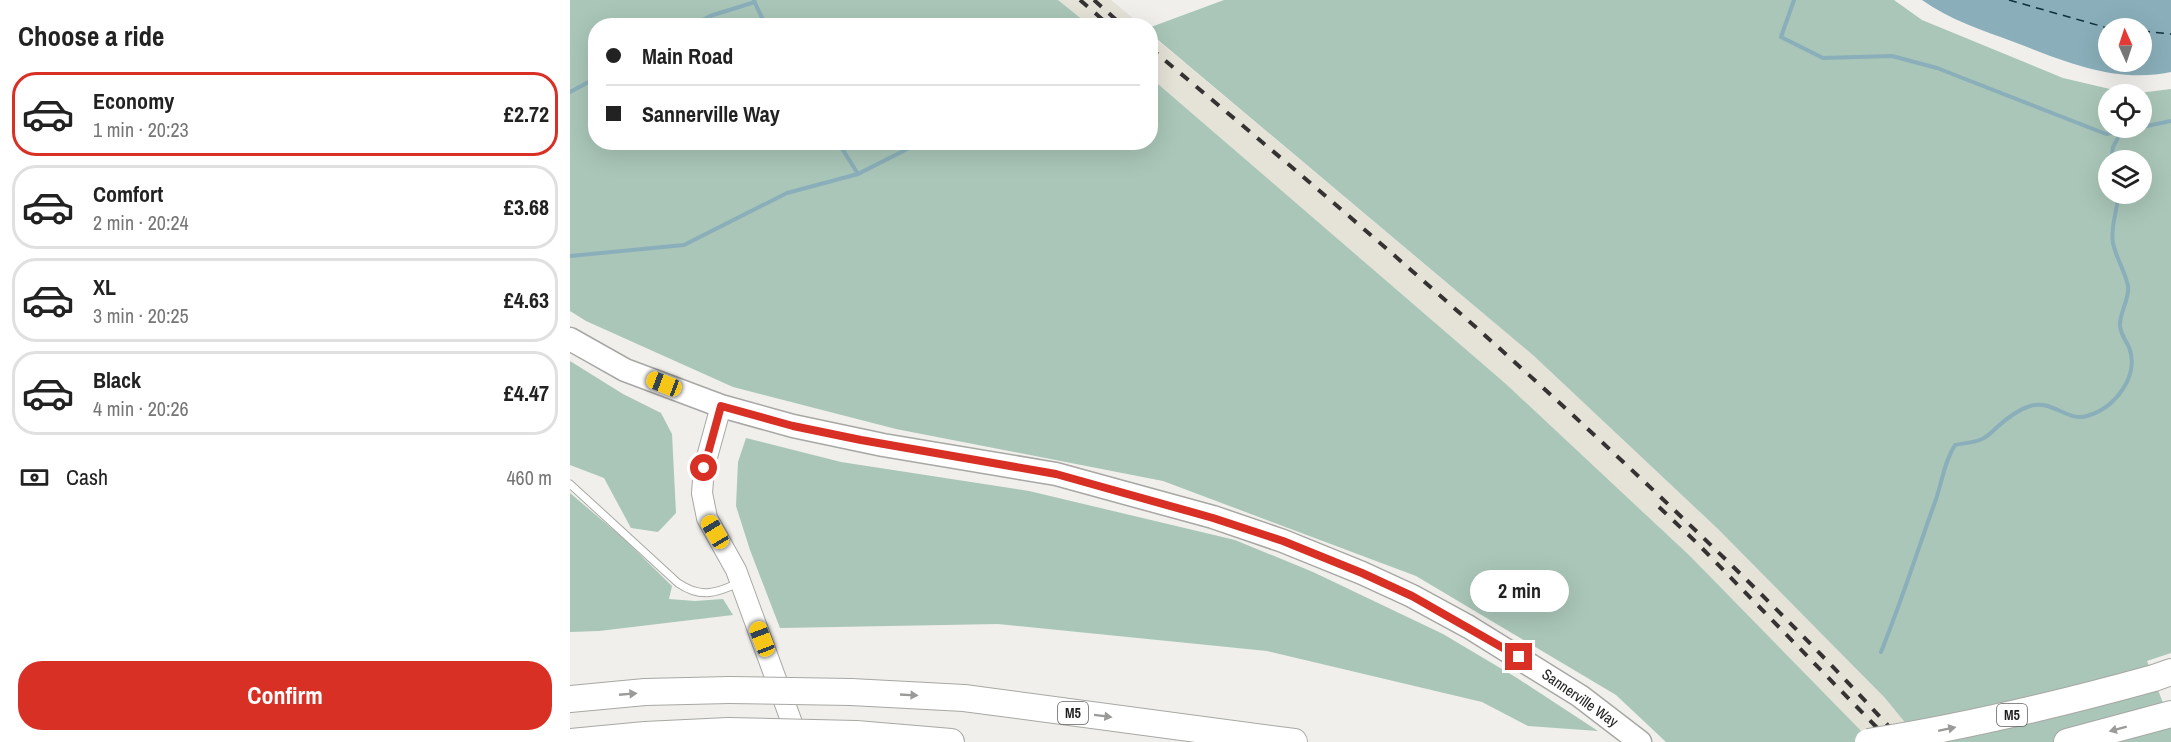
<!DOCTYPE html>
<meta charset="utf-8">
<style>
:root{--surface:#fff;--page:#f6f6f6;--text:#222;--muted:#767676;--line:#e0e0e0;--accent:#d93025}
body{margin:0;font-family:"Archivo Narrow",sans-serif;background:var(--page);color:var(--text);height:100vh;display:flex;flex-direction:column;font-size:22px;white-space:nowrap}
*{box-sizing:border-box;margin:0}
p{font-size:20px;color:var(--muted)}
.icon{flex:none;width:33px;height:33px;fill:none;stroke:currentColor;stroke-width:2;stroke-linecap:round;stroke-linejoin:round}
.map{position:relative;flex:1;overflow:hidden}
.side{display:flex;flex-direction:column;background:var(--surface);width:570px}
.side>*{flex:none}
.banner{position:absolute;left:18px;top:18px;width:570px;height:132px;border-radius:24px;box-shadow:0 6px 24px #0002;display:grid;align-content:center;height:132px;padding:0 18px;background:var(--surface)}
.needle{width:39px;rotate:357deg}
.fabs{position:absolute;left:1528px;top:18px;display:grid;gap:12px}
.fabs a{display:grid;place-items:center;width:54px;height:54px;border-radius:50%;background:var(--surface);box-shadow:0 6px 24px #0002;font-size:30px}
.end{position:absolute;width:27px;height:27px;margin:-14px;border:8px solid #d93025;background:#fff;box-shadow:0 0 0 3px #fff}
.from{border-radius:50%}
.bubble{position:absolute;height:42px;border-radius:21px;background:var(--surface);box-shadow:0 6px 24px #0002;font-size:20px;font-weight:700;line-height:42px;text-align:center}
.car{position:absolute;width:18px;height:36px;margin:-18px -9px;border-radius:8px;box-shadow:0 0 4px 2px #0007;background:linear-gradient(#f5c518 24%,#345 0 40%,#f5c518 0 76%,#345 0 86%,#f5c518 0)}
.banner b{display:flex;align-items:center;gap:21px;height:57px;font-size:22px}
.banner b+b{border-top:2px solid var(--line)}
.banner i{width:15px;height:15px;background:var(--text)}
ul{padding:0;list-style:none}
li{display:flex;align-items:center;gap:18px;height:84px;margin:0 12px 9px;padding:0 6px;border:3px solid var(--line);border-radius:24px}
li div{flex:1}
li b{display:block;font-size:22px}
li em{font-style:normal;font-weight:700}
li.active{border-color:var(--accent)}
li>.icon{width:54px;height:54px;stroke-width:1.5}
h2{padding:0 18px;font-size:27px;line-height:72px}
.pay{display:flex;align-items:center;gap:15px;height:66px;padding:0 18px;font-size:22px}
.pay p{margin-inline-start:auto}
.primary-button{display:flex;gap:12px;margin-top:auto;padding:12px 18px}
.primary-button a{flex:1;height:69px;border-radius:24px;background:var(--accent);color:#fff;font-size:24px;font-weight:700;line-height:69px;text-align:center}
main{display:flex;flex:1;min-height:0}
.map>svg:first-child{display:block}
</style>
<main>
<section class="side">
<h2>Choose a ride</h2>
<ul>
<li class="active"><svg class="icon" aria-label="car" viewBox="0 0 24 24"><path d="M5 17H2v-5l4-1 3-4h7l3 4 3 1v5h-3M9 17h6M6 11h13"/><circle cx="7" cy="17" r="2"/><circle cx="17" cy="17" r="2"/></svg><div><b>Economy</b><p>1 min · 20:23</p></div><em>£2.72</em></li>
<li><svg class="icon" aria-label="car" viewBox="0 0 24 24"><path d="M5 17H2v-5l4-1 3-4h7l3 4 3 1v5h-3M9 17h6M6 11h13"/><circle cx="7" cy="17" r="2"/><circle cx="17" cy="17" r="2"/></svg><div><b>Comfort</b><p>2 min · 20:24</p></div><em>£3.68</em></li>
<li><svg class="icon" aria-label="car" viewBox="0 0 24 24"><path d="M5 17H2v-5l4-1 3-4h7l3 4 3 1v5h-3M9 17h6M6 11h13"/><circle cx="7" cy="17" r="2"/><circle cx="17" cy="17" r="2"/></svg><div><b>XL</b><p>3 min · 20:25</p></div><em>£4.63</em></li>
<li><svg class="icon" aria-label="car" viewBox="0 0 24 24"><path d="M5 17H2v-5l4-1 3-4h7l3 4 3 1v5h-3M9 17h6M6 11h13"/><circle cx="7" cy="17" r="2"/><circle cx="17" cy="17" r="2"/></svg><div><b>Black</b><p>4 min · 20:26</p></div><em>£4.47</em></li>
</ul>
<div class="pay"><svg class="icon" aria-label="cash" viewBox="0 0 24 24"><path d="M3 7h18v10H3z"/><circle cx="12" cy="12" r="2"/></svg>Cash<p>460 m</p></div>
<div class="primary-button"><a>Confirm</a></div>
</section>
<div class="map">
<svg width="1601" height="742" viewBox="0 0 1601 742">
<rect width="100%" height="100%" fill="#f0efeb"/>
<g fill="#e5e2d8">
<path d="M488,0H541L571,25H519Z"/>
<path d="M580,34L964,356L1148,529L1315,698L1351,742H1302L1120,556L936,384L581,78Z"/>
</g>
<g fill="#a9c6b8" fill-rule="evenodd">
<path d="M0,0H488L519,25L26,26V142H580L581,78L936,384L1120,556L1302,742H1096L1046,695L846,576L593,481L326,429L163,387L16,321L0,311Z"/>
<path d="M654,0H1324L1352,20L1493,78L1561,94L1601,89V653L1577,661L1601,724V742H1351L1315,698L1148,529L964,356L581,34V27ZM1539,94H1572V128H1539ZM1539,160H1572V194H1539Z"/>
<path d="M0,361L53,394L91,413L102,434L106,513L88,532L61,528L34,478L0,465Z"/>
<path d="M176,438L271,462L459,491L665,540L743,572L873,634L947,678L1028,731L958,726L912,702L697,651L428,624L210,628L180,550L166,506L168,462Z"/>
<path d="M0,493L53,538L102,586L99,599L125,601L153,599L163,615L29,631L0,632Z"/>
</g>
<path fill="#8aafba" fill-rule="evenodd" d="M1352,0H1601V72C1546,84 1494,61 1444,42C1412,30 1380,20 1352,0ZM1539,28H1572V62H1539Z"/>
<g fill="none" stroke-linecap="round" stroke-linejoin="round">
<g stroke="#8aafba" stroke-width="4">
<path d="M1224,0L1211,37L1253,58L1322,56L1367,68L1536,134L1572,128"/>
<path d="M184,1L196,26"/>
<path d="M122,26L140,16L185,2"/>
<path d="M0,92L26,78"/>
<path d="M1572,127L1601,121"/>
<path d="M268,142L288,174"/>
<path d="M1541,160L1543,147L1551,132"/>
<path d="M0,256L114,245L217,193L288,174L351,142"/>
<path d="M1311,652C1331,603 1347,552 1365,502C1372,483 1374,462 1385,445C1393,443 1404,443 1412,439C1417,437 1422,432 1426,428C1436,419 1447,410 1460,406C1482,399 1497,422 1517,416C1545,408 1570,376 1559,347C1555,339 1551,335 1550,326C1549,313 1560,299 1558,286C1555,271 1546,258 1543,243C1540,226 1548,210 1548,194"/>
</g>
<g stroke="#0e323c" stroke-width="1.5" stroke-dasharray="8 6" stroke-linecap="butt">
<path d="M1439,0L1534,27L1552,28"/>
<path d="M1572,31L1601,34"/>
</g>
<defs>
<path id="lane" d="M0,484L108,583C130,598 145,594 168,583"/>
<path id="secondary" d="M151,406L134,468L132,493L137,518L166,570L229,742"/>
<path id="primary" d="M0,339L55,370L151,406L223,426L313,445L486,474L643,517L713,541L792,573L842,596L899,627L1010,696L1070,742"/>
<g id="highway">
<path d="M1584,678L1601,672"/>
<path d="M281,692L394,698L724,742"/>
<path d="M0,699L75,692L159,690"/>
<path d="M286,734L381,742"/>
<path d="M0,742L75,735L158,731"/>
<path d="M1497,742L1601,714"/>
</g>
</defs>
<use href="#lane" stroke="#a7a7a4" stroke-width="9"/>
<use href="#secondary" stroke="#a7a7a4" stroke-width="22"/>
<use href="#primary" stroke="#a7a7a4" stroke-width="25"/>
<use href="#highway" stroke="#a7a7a4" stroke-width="28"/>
<use href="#lane" stroke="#fff" stroke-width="7"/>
<use href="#secondary" stroke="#fff" stroke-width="20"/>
<use href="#primary" stroke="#fff" stroke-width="22"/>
<use href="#highway" stroke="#fff" stroke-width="26"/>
<g stroke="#343332" stroke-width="4" stroke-dasharray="10 10" stroke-linecap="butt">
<path d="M510,0L540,26"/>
<path d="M524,0L553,26"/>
<path d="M580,48C735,177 887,307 1034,444C1137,540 1239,638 1333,742"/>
<path d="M1089,507L1127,543L1321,742"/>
</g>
<defs>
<g id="highway-bridge">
<path d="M159,690L281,692"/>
<path d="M158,731L286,734"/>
<path d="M1298,742C1395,727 1490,704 1584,678"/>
</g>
</defs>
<use href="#highway-bridge" stroke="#a7a7a4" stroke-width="28" stroke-linecap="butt"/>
<use href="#highway-bridge" stroke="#fff" stroke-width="26"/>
</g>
<defs><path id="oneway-solid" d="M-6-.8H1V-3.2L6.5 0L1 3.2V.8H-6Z" transform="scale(1.5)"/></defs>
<g fill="#9a9a99">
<use href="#oneway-solid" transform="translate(58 694) rotate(-5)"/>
<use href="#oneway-solid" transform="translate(339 695) rotate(3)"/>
<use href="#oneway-solid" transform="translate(533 716) rotate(7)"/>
<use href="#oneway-solid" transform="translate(1377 729) rotate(-12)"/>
<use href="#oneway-solid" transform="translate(1548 729) rotate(165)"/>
</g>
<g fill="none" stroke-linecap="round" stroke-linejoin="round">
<path stroke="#d93025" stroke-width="8" d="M134,468L151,406L223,426L291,440L486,474L643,518L713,541L792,573L842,596L949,657"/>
</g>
<g text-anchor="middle" stroke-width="6" stroke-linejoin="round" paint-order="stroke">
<g fill="#fff" stroke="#626261" stroke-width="1.5">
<rect x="488" y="702" width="30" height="22" rx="4.5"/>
<rect x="1427" y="704" width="30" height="22" rx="4.5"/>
</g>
<g font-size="14" font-weight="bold" fill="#1f1e1d">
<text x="503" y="718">M5</text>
<text x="1442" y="720">M5</text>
</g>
<g font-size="15" fill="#1f1e1d" stroke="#fff">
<text transform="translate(1010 698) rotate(35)" y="5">Sannerville Way</text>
</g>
</g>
</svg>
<div class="fabs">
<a><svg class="needle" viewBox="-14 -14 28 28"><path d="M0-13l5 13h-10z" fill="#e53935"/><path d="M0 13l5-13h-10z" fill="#767676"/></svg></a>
<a><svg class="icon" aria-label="locate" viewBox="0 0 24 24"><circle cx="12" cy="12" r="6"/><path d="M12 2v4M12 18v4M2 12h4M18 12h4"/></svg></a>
<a><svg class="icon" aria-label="layers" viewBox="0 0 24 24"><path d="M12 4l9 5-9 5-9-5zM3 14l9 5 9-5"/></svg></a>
</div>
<i class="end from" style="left:134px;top:468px"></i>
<i class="end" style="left:949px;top:657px"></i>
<div class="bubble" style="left:900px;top:570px;width:99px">2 min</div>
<i class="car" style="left:94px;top:384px;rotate:291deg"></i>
<i class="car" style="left:145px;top:532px;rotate:329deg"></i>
<i class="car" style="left:192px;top:639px;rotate:339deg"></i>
<div class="banner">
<b><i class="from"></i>Main Road</b>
<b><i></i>Sannerville Way</b>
</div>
</div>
</main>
